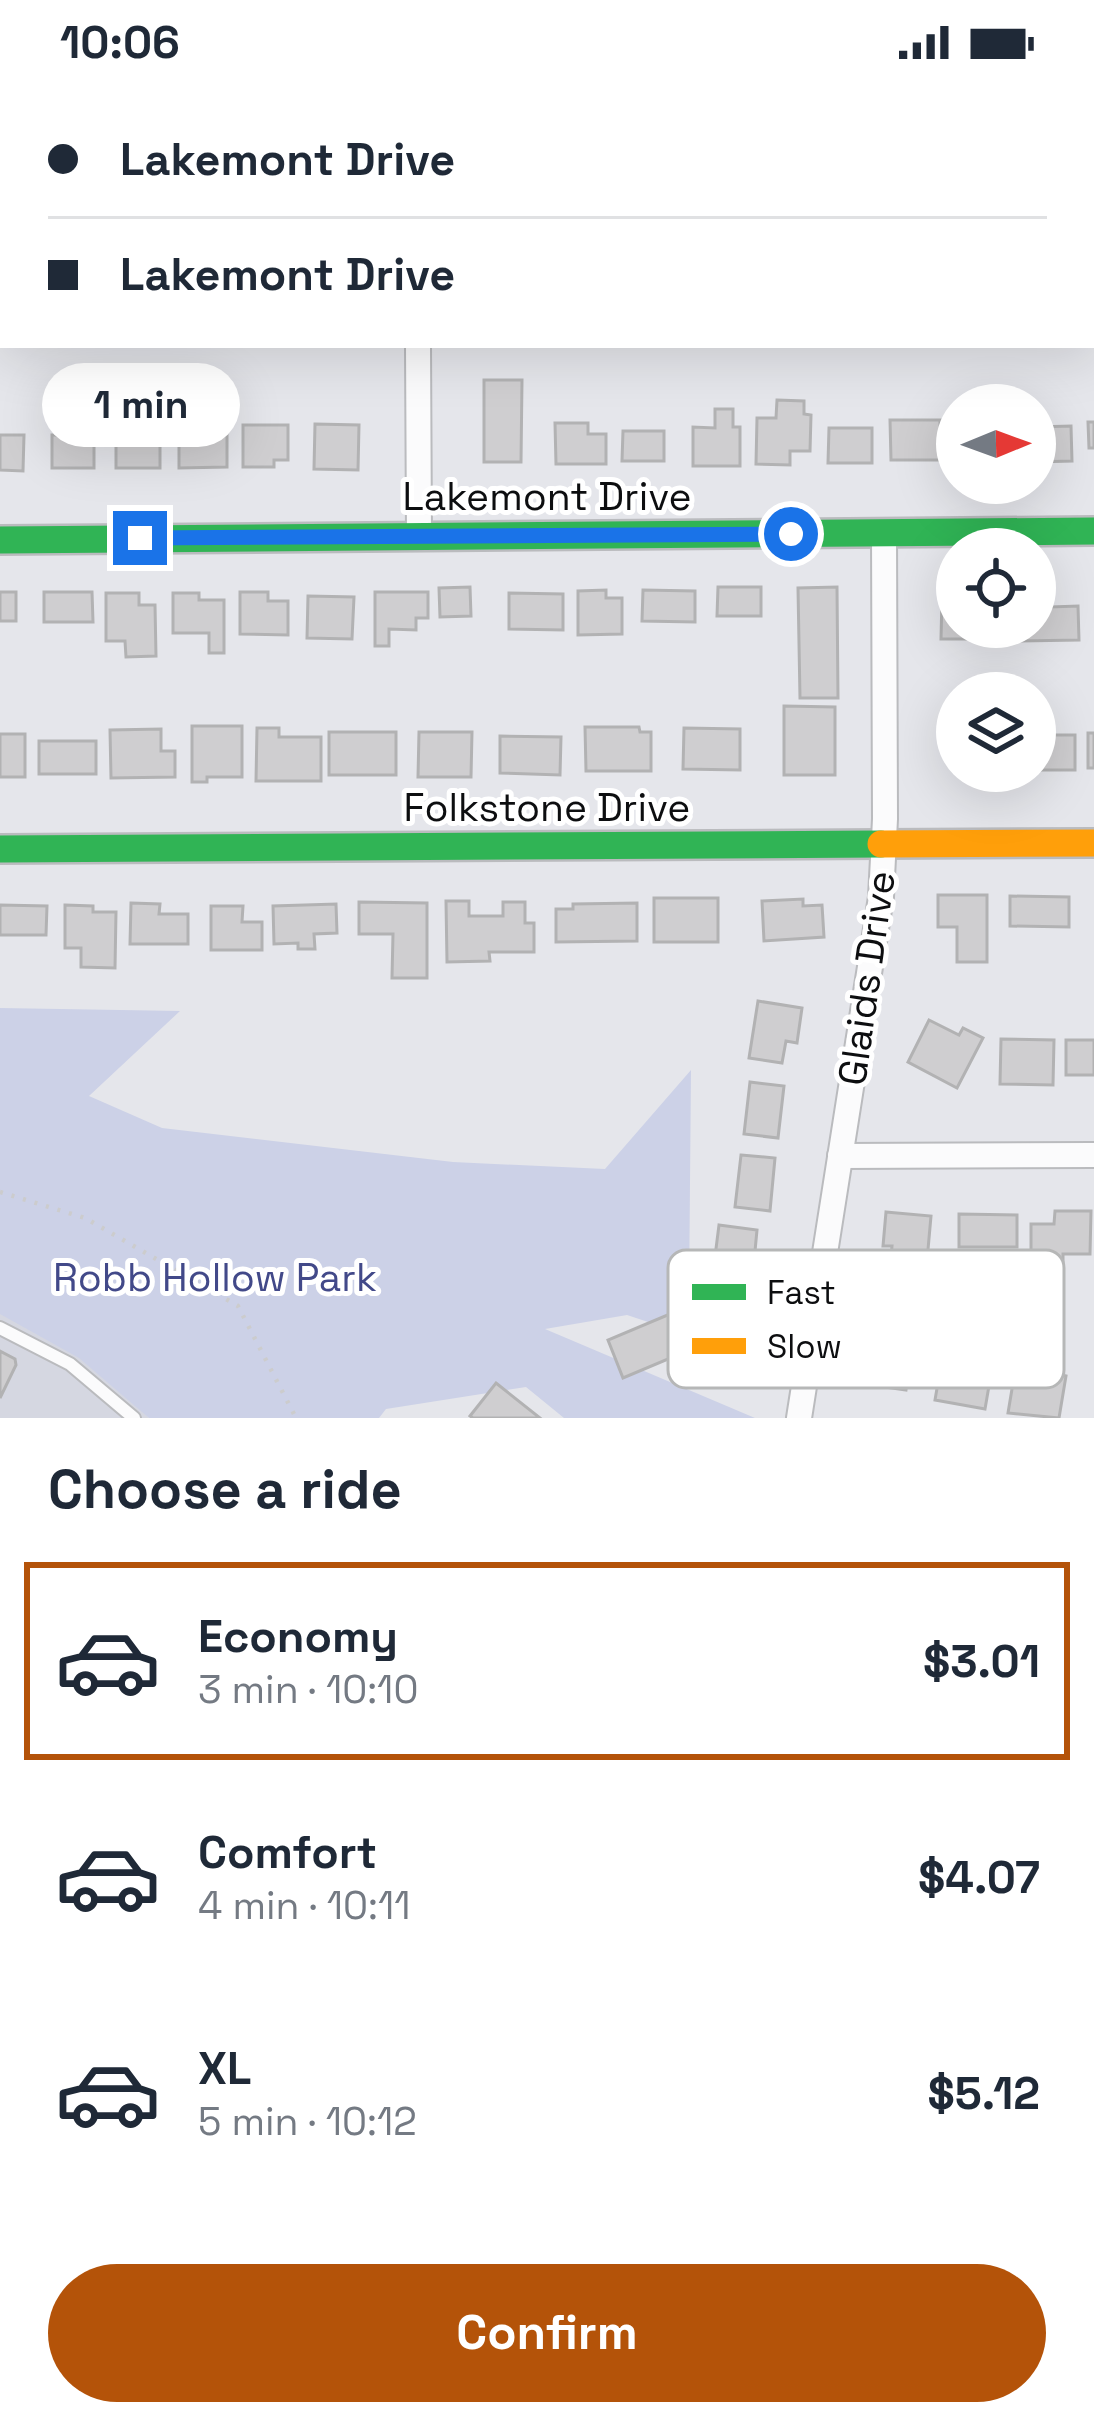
<!DOCTYPE html>
<meta charset="utf-8">
<style>
:root{--surface:#fff;--page:#f6f6f7;--text:#1f2937;--muted:#747a83;--line:#e0e1e3;--accent:#b45309}
body{margin:0;font-family:"Space Grotesk",sans-serif;background:var(--page);color:var(--text);height:100vh;display:flex;flex-direction:column;font-size:45px;white-space:nowrap}
*{box-sizing:border-box;margin:0}
p{font-size:39px;color:var(--muted)}
.icon{flex:none;width:66px;height:66px;fill:none;stroke:currentColor;stroke-width:2;stroke-linecap:round;stroke-linejoin:round}
.map{position:relative;height:1334px;overflow:hidden}
.details{display:flex;flex-direction:column;background:var(--surface);flex:1}
.details>*{flex:none}
.top-card{position:absolute;left:0px;top:0px;width:1095px;height:264px;box-shadow:0 12px 48px #0002;display:grid;align-content:center;height:264px;padding:0 48px;background:var(--surface)}
.needle{width:78px;rotate:89deg}
.buttons{position:absolute;left:936px;top:300px;display:grid;gap:24px}
.buttons a{display:grid;place-items:center;width:120px;height:120px;border-radius:50%;background:var(--surface);box-shadow:0 12px 48px #0002;font-size:60px}
.end{position:absolute;width:54px;height:54px;margin:-27px;border:15px solid #1a73e8;background:#fff;box-shadow:0 0 0 6px #fff}
.from{border-radius:50%}
.bubble{position:absolute;height:84px;border-radius:42px;background:var(--surface);box-shadow:0 12px 48px #0002;font-size:39px;font-weight:700;line-height:84px;text-align:center}
.top-card b{display:flex;align-items:center;gap:42px;height:114px;font-size:45px}
.top-card b+b{border-top:3px solid var(--line)}
.top-card i{width:30px;height:30px;background:var(--text)}
ul{padding:0;list-style:none}
li{display:flex;align-items:center;gap:36px;height:198px;margin:0 24px 18px;padding:0 24px;border:6px solid transparent;border-radius:0px}
li div{flex:1}
li b{display:block;font-size:45px}
li em{font-style:normal;font-weight:700}
li.current{border-color:var(--accent)}
li>.icon{width:108px;height:108px;stroke-width:1.5}
h2{padding:0 48px;font-size:54px;line-height:144px}
.action{display:flex;gap:24px;margin-top:auto;padding:24px 48px}
.action a{flex:1;height:138px;border-radius:72px;background:var(--accent);color:#fff;font-size:48px;font-weight:700;line-height:138px;text-align:center}
.status{display:flex;justify-content:space-between;align-items:center;height:84px;padding:0 60px;background:var(--surface);direction:ltr}
.status svg{height:33px;fill:currentColor}
.map>svg:first-child{display:block}
</style>
<div class="status"><b>10:06</b><svg viewBox="0 0 49 12"><path d="M0 12V9h3v3zM5 12V6h3v6zM10 12V3h3v9zM15 12V0h3v12zM26 1h20v11H26zM47 4h2v5h-2z"/></svg></div>
<div class="map">
<svg width="1094" height="1334" viewBox="0 0 1094 1334">
<rect width="100%" height="100%" fill="#e5e6eb"/>
<path fill="#d5d7e1" d="M0,1227L92,1271L149,1334H0Z"/>
<path fill="#ccd1e7" d="M0,924L180,927L89,1012L162,1044L453,1078L605,1085L691,986L689,1212L777,1238L780,1262L733,1266L627,1231L545,1245L755,1334H564L526,1303L386,1325L379,1334H149L79,1274L0,1230Z"/>
<g fill="#cfced0" stroke="#b2b2b3" stroke-width="3">
<path d="M484,296H522L521,378H484Z"/>
<path d="M777,316L804,317V330L811,331L810,367H790V381L756,380L757,334H776Z"/>
<path d="M715,325H733V343H740V382H693V343L715,344Z"/>
<path d="M890,336H940V376H891Z"/>
<path d="M137,337H160V384H116V350H137Z"/>
<path d="M1088,338H1094V364H1089Z"/>
<path d="M555,339H588V350H606V380H556Z"/>
<path d="M71,340H94V384H52V351H71Z"/>
<path d="M315,340L359,341L358,386L314,385Z"/>
<path d="M179,341H227V383L179,384Z"/>
<path d="M243,341H288V376H274V383H243Z"/>
<path d="M1071,342L1072,377L1035,378V343Z"/>
<path d="M829,344H872V379H828Z"/>
<path d="M623,347H664V377H622Z"/>
<path d="M0,351H24L23,387L0,386Z"/>
<path d="M470,503L471,532L440,533L439,504Z"/>
<path d="M718,503H761V532H717Z"/>
<path d="M837,503L838,614H800L798,504Z"/>
<path d="M1035,503H1050V523L1078,522L1079,556L1020,557V543H1035Z"/>
<path d="M606,506V514H622V550L578,551V507Z"/>
<path d="M643,506L695,507V538L642,537Z"/>
<rect x="0" y="508" width="16" height="29"/>
<path d="M44,508H92L93,538H44Z"/>
<path d="M240,508H268V517H288V551L240,550Z"/>
<path d="M375,508H428V534H416V546L389,545V562H375Z"/>
<path d="M106,509H139V521H155L156,572L126,573L125,557H106Z"/>
<path d="M173,509H199V516H224V569H209V549H173Z"/>
<path d="M509,509L563,510V546L509,545Z"/>
<path d="M308,512L354,513L352,555L307,554Z"/>
<path d="M942,513H957V543H996V555H941Z"/>
<path d="M784,622L835,623V691H784Z"/>
<path d="M192,642H242V693H207V698H192Z"/>
<path d="M585,643H639L640,648H651V687H586Z"/>
<path d="M257,644H279V653H321V697H256Z"/>
<path d="M684,644L740,645V686L683,685Z"/>
<path d="M161,645V667H175V693L111,694L110,646Z"/>
<rect x="329" y="648" width="67" height="43"/>
<path d="M419,648H472L471,693H418Z"/>
<rect x="1088" y="649" width="6" height="35"/>
<rect x="0" y="650" width="25" height="43"/>
<rect x="1035" y="651" width="40" height="35"/>
<path d="M500,652L561,653L560,691L500,689Z"/>
<rect x="39" y="657" width="57" height="33"/>
<path d="M938,811H987V878H957V843H938Z"/>
<path d="M1010,812L1069,813V843L1010,842Z"/>
<rect x="654" y="814" width="64" height="44"/>
<path d="M803,815V822L822,821L824,853L764,857L762,817Z"/>
<path d="M446,817H469V832H503V818H525V839H534V868H489L490,877L447,878Z"/>
<path d="M359,818L427,819V894H392L393,850H359Z"/>
<path d="M131,819L160,820L159,830H188V860H130Z"/>
<path d="M637,819V857L556,858V825H573V820Z"/>
<path d="M336,820L337,849L314,850L315,865H298V859L274,860L273,822Z"/>
<path d="M0,821L47,822L46,851H0Z"/>
<path d="M65,821L93,822V828H116L115,884L81,883V864H65Z"/>
<path d="M211,822H243L242,838H262V866H211Z"/>
<path d="M758,917L802,924L797,959L786,957L782,979L749,974Z"/>
<path d="M929,936L959,951L963,944L983,954L957,1004L908,978Z"/>
<path d="M1001,955L1054,956L1053,1001L1000,1000Z"/>
<rect x="1066" y="956" width="28" height="35"/>
<path d="M750,998L784,1002L778,1054L744,1050Z"/>
<path d="M741,1071L775,1074L770,1127L735,1123Z"/>
<path d="M1055,1127H1091L1090,1170H1063V1183L1043,1182V1174L1031,1173V1140H1054Z"/>
<path d="M886,1128L931,1132L926,1188L890,1185L892,1162H883Z"/>
<path d="M959,1130L1017,1131V1163H959Z"/>
<path d="M719,1141L757,1146L755,1167L764,1168L757,1219L710,1212Z"/>
<path d="M677,1227L692,1265L623,1294L608,1256Z"/>
<path d="M0,1267L15,1275L16,1281L0,1314Z"/>
<path d="M869,1271L910,1277L906,1306L864,1300Z"/>
<path d="M1016,1281L1066,1292L1059,1334L1008,1329Z"/>
<path d="M940,1287L990,1296L985,1325L935,1316Z"/>
<path d="M496,1299L540,1334H473L470,1332Z"/>
</g>
<g fill="none" stroke-linecap="round" stroke-linejoin="round">
<defs>
<path id="lane" d="M0,1244L70,1280L134,1334"/>
<g id="street">
<path d="M416,0V3"/>
<path d="M0,59H3"/>
<path d="M1092,62H1094"/>
<path d="M418,261L419,452"/>
<path d="M840,1072L1094,1071"/>
<path d="M799,1334L881,813L885,735L884,449"/>
</g>
<g id="fast">
<path d="M0,456L1094,447"/>
<path d="M0,765L881,760"/>
</g>
<path id="slow" d="M881,760L1094,759"/>
</defs>
<use href="#lane" stroke="#babbbe" stroke-width="16"/>
<use href="#street" stroke="#babbbe" stroke-width="28"/>
<use href="#fast" stroke="#babbbe" stroke-width="32"/>
<use href="#slow" stroke="#babbbe" stroke-width="32"/>
<path stroke="#cccccd" stroke-width="4.5" stroke-dasharray="3 9" stroke-linecap="butt" d="M0,1108L85,1134L238,1222L296,1334"/>
<use href="#lane" stroke="#fbfbfc" stroke-width="12"/>
<use href="#street" stroke="#fbfbfc" stroke-width="24"/>
<use href="#fast" stroke="#30b455" stroke-width="27"/>
<use href="#slow" stroke="#ff9f0a" stroke-width="27"/>
</g>
<g fill="none" stroke-linecap="round" stroke-linejoin="round">
<path stroke="#1a73e8" stroke-width="15" d="M140,454L791,450"/>
</g>
<g text-anchor="middle" stroke-width="10" stroke-linejoin="round" paint-order="stroke">
<g font-size="39" fill="#0d0e10" stroke="#fff">
<text x="547" y="426">Lakemont Drive</text>
<text x="547" y="737">Folkstone Drive</text>
<text transform="translate(866 894) rotate(-82)" y="14">Glaids Drive</text>
</g>
<g font-size="39" fill="#424989" stroke="#fff">
<text x="215" y="1207">Robb Hollow Park</text>
</g>
</g>
<rect x="668" y="1166" width="396" height="138" rx="18" fill="#fff" stroke="#b6b7b7" stroke-width="3"/>
<rect x="692" y="1200" width="54" height="16" fill="#30b455"/>
<rect x="692" y="1254" width="54" height="16" fill="#ff9f0a"/>
<g font-size="33" fill="#0d0e10">
<text x="767" y="1220">Fast</text>
<text x="767" y="1274">Slow</text>
</g>
</svg>
<div class="buttons">
<a><svg class="needle" viewBox="-14 -14 28 28"><path d="M0-13l5 13h-10z" fill="#e53935"/><path d="M0 13l5-13h-10z" fill="#747a83"/></svg></a>
<a><svg class="icon" aria-label="locate" viewBox="0 0 24 24"><circle cx="12" cy="12" r="6"/><path d="M12 2v4M12 18v4M2 12h4M18 12h4"/></svg></a>
<a><svg class="icon" aria-label="layers" viewBox="0 0 24 24"><path d="M12 4l9 5-9 5-9-5zM3 14l9 5 9-5"/></svg></a>
</div>
<i class="end from" style="left:791px;top:450px"></i>
<i class="end" style="left:140px;top:454px"></i>
<div class="bubble" style="left:42px;top:279px;width:198px">1 min</div>
<div class="top-card">
<b><i class="from"></i>Lakemont Drive</b>
<b><i></i>Lakemont Drive</b>
</div>
</div>
<section class="details">
<h2>Choose a ride</h2>
<ul>
<li class="current"><svg class="icon" aria-label="car" viewBox="0 0 24 24"><path d="M5 17H2v-5l4-1 3-4h7l3 4 3 1v5h-3M9 17h6M6 11h13"/><circle cx="7" cy="17" r="2"/><circle cx="17" cy="17" r="2"/></svg><div><b>Economy</b><p>3 min · 10:10</p></div><em>$3.01</em></li>
<li><svg class="icon" aria-label="car" viewBox="0 0 24 24"><path d="M5 17H2v-5l4-1 3-4h7l3 4 3 1v5h-3M9 17h6M6 11h13"/><circle cx="7" cy="17" r="2"/><circle cx="17" cy="17" r="2"/></svg><div><b>Comfort</b><p>4 min · 10:11</p></div><em>$4.07</em></li>
<li><svg class="icon" aria-label="car" viewBox="0 0 24 24"><path d="M5 17H2v-5l4-1 3-4h7l3 4 3 1v5h-3M9 17h6M6 11h13"/><circle cx="7" cy="17" r="2"/><circle cx="17" cy="17" r="2"/></svg><div><b>XL</b><p>5 min · 10:12</p></div><em>$5.12</em></li>
</ul>
<div class="action"><a>Confirm</a></div>
</section>
